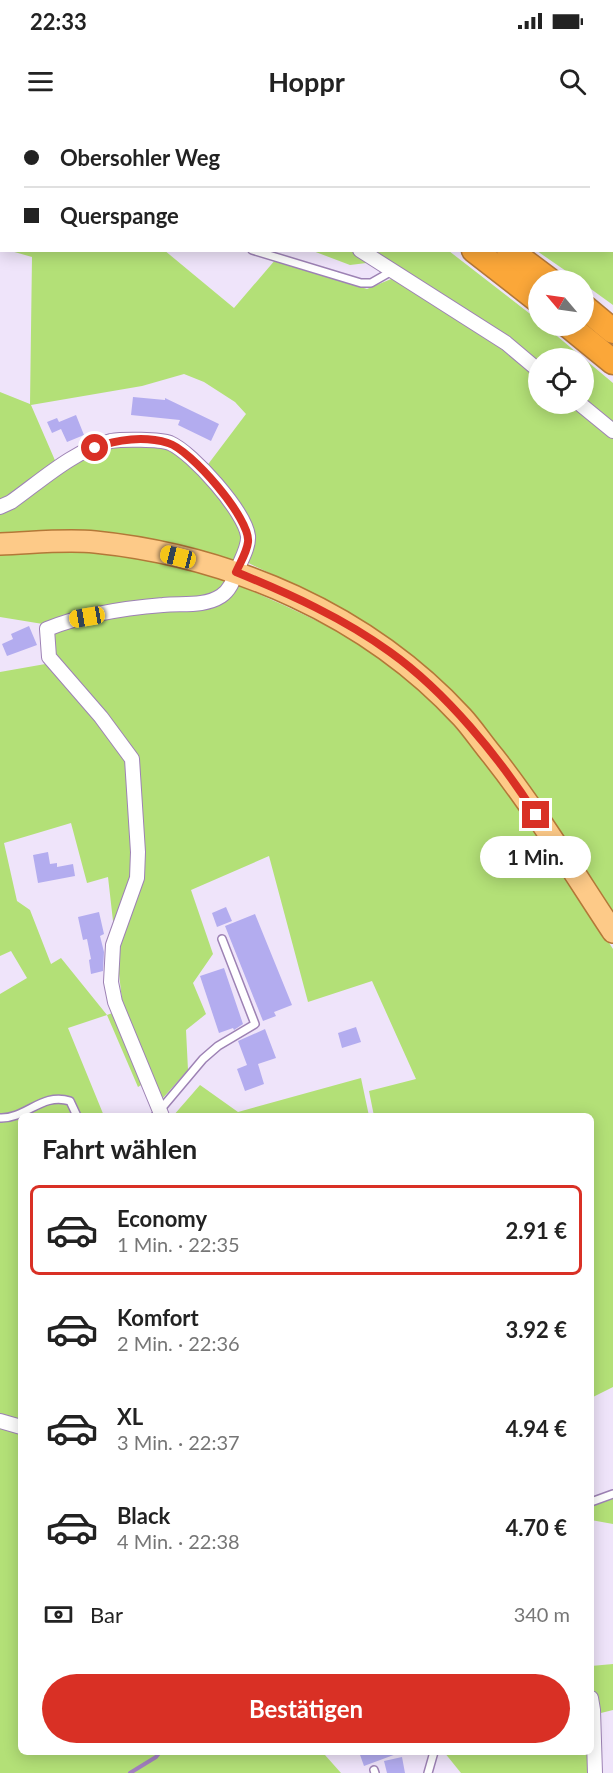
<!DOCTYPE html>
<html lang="de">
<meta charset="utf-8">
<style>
:root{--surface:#fff;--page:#f6f6f6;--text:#222;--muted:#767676;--line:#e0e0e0;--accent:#d93025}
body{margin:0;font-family:Lato,sans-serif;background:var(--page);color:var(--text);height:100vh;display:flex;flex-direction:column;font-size:22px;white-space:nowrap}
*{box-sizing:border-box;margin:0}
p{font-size:20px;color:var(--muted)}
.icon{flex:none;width:33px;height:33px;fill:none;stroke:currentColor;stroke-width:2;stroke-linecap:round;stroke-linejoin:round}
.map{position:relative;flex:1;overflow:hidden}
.sheet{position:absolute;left:18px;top:993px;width:576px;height:642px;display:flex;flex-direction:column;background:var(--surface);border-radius:9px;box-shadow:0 3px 15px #0003}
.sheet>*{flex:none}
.banner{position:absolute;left:0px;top:0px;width:614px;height:132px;box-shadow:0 3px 15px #0003;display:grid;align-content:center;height:132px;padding:0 24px;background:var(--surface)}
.needle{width:39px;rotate:299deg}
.tools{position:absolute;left:528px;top:150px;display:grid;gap:12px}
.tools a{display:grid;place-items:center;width:66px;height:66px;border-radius:50%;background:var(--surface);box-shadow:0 3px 15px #0003;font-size:30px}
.end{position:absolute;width:27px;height:27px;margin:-14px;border:8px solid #d93025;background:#fff;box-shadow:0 0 0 3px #fff}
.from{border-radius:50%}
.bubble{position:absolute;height:42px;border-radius:21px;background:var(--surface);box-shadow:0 3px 15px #0003;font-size:20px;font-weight:700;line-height:42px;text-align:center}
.car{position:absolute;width:18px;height:36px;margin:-18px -9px;border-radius:8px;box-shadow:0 0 4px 2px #0007;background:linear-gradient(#f5c518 24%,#345 0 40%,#f5c518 0 76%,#345 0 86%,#f5c518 0)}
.banner b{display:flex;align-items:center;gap:21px;height:57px;font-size:22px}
.banner b+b{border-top:2px solid var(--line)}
.banner i{width:15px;height:15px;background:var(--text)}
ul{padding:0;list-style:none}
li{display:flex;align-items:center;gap:18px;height:90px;margin:0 12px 9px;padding:0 12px;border:3px solid transparent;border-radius:9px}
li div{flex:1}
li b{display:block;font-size:22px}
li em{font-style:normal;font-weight:700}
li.selected{border-color:var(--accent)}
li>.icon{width:54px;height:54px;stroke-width:1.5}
h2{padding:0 24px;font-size:27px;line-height:72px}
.pay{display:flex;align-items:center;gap:15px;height:66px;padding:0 24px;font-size:22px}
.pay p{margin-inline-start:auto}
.cta{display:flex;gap:12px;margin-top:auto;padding:12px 24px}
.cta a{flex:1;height:69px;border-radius:36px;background:var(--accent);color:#fff;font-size:24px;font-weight:700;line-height:69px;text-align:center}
.status{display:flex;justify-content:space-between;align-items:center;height:42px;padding:0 30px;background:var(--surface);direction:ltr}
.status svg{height:16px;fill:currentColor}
header{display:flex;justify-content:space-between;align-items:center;height:78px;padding:0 24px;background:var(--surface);font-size:27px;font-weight:700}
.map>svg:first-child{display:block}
</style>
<div class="status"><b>22:33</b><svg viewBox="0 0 49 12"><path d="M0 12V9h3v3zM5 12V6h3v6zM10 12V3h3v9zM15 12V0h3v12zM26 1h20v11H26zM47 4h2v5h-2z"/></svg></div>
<header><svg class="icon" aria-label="menu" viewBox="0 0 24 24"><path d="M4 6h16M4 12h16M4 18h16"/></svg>Hoppr<svg class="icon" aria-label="search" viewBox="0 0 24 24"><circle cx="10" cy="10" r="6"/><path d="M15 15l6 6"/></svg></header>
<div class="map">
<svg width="613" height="1653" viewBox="0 0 613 1653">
<rect width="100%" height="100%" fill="#efe4fa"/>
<g fill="#b3e077" fill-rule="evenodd">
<path d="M349,0H613V185L584,164V160H579L537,131L612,130V2Z"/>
<path d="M164,130L234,188L276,139L367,169L396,157L504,226L538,255V284H574L613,317V797C552,701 495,600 404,529C355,491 299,467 244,441L253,424L206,347L246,294L235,282L204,262L184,254L142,266L31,285L57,345L0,385V272L30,284L32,137L11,131Z"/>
<path d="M313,131H449L538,200V206H545L613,263V308L584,283V238H538V246L383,141L350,145Z"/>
<path d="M112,324L170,326L200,351L235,398L246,423L239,441L153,420L69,412L0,418V391L79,338Z"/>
<path d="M71,426L166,443L226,460L216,475L49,505L0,497V431Z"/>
<path d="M236,464C283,485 334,506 377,536C441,582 482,637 527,700C556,743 585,785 613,829V1267L591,1278V996H374L369,971L416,959L372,861L308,882L269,736L191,770L213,834L193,863L206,894L186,910L188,950L162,979L149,960L138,967L107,895L68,908L104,996H21V1632H330L325,1635L341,1653H0V874L27,858L11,831L0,836V552L51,543L50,510L100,497L197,488ZM71,703L87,763L108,757L123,889L107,895L61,838L51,844L30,790L17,781L4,723Z"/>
<path d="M361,958L369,996H173L200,965L238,992Z"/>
<path d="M613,1376V1404L591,1400V1384Z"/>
<path d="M613,1544V1590L597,1594L591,1546Z"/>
<path d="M444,1632H587V1653H461Z"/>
</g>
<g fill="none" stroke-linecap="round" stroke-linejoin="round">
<g stroke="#a27fc0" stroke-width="4">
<path d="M612,0H613"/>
<path d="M130,1653L156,1637L160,1632"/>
</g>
</g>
<g fill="#b3acef">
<path d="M133,277L165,280V278L219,304L211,321L178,305L180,300L131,295Z"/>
<path d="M76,295L84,315L67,322L61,309L52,313L47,302L57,298L59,302Z"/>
<path d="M29,506L37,525L7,536L2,524L13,519L11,514Z"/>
<path d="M48,732L50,744L57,743V747L73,744L75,756L38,763L33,735Z"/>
<path d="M226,787L232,801L217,807L212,793Z"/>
<path d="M99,792L104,814L100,816L104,832L103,851L91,854L89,840L91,839L87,819L83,820L78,797Z"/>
<path d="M255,794L292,885L274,892L276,896L263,901L225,806Z"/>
<path d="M224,848L243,904L234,910L233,908L219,913L200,856Z"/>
<path d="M356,907L361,922L342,928L338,913Z"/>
<path d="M265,909L276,938L258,944L264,964L245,971L237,949L247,945L238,921Z"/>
<path d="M359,1632H399V1633L364,1646Z"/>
<path d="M402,1637L405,1653H387L384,1641Z"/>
</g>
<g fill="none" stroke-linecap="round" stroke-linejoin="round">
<defs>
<g id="service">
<path d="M458,0L460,2"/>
<path d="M252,130L361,163H371L392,151"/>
<path d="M155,996L203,939L218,926L255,904L222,819"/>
<path d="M0,998C26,999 42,972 70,981L77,996"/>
<path d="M591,1382L613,1374"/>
<path d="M374,1650L375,1653"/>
<path d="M428,1653L434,1632"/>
</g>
<g id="minor">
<path d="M112,0L114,2"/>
<path d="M360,130L506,223L538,250"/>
<path d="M580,284L613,311"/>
<path d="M0,387L11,382C42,360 73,331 111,321C122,319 160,319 170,323C193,333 245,392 248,416C249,427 241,440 237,450C233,461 230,470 221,476C204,487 182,483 163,485C126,488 81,495 47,509L49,537L101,597L132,639L138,732L137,758L113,825L111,862L115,882L162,996"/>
<path d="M0,1301L21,1307"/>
<path d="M591,1578L593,1590L595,1653"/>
</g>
<g id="tertiary">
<path d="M82,2L85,0"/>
<path d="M0,55L2,54"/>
</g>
<path id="primary" d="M0,424C32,423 64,419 95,422C232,436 368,495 462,597C473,609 482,623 493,636C537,692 574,753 613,812"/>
<g id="motorway">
<path d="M280,0L282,2"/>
<path d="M321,0L323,2"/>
<path d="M474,130L538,180"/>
<path d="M509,130L549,160"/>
<path d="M584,187L613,211"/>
<path d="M569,206L613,242"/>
</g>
</defs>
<use href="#service" stroke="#9d82b4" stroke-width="10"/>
<use href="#minor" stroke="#9d82b4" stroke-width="16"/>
<use href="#tertiary" stroke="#9d82b4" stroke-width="20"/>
<use href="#primary" stroke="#b37838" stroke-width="24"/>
<use href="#motorway" stroke="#b37838" stroke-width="27"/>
<use href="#service" stroke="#fff" stroke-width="7"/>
<use href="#minor" stroke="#fff" stroke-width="14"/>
<use href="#tertiary" stroke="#fff" stroke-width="16"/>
<use href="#primary" stroke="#fdca88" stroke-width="21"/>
<use href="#motorway" stroke="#fba739" stroke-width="24"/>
</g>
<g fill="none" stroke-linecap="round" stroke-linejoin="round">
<path stroke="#d93025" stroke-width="8" d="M95,328C117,319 145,316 168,323C190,329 251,399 248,422C247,432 240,443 236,452C290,474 343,498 390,532C446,572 499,637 536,695"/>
</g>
</svg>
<div class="tools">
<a><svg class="needle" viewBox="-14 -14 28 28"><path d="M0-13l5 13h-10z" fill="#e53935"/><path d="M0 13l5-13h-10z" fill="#767676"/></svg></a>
<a><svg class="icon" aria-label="locate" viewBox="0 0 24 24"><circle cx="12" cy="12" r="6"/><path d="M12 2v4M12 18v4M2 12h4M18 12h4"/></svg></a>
</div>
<i class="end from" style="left:95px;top:328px"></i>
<i class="end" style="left:536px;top:695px"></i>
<div class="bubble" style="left:480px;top:716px;width:111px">1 Min.</div>
<i class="car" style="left:178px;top:437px;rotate:284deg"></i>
<i class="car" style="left:87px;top:497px;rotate:260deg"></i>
<div class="banner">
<b><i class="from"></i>Obersohler Weg</b>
<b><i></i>Querspange</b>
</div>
<section class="sheet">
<h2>Fahrt wählen</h2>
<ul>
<li class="selected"><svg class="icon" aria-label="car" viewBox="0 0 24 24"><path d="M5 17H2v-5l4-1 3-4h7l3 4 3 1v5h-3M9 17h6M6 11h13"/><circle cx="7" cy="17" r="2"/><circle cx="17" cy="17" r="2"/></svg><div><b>Economy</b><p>1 Min. · 22:35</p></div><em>2.91 €</em></li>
<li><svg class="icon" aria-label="car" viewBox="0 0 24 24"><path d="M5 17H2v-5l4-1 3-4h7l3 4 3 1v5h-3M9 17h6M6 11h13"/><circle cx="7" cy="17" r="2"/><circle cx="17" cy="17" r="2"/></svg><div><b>Komfort</b><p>2 Min. · 22:36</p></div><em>3.92 €</em></li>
<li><svg class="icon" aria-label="car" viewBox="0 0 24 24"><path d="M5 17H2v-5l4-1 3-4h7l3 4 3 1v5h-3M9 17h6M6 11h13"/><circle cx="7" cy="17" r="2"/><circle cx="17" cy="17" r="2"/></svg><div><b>XL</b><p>3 Min. · 22:37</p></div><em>4.94 €</em></li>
<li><svg class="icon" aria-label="car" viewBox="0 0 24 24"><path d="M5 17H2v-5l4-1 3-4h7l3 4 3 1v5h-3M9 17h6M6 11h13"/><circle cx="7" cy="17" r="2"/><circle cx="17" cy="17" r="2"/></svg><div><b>Black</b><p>4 Min. · 22:38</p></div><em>4.70 €</em></li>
</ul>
<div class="pay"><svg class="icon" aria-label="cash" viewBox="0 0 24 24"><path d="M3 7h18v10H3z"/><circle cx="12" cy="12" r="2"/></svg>Bar<p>340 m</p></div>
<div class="cta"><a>Bestätigen</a></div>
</section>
</div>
